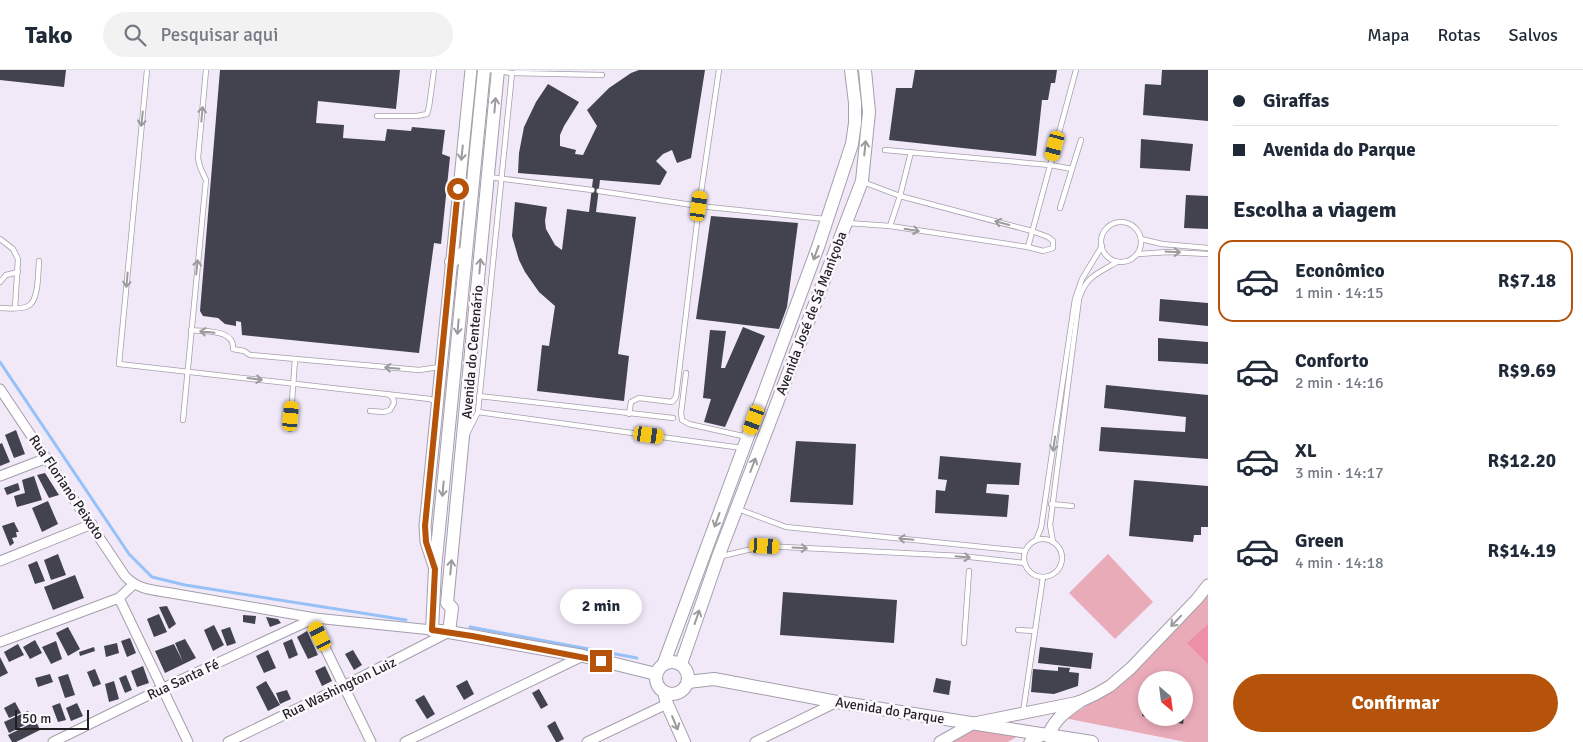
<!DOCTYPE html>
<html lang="pt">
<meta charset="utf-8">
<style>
:root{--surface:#fff;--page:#f2f2f3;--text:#1f2937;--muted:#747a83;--line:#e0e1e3;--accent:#b45309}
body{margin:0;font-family:Signika,sans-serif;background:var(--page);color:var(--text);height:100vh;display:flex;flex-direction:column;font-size:19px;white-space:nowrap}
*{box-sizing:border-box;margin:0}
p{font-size:16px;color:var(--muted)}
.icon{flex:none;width:28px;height:28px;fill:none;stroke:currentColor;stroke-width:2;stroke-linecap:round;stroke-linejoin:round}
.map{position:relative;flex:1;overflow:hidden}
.side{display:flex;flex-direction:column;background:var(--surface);width:375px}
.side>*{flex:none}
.guide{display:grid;align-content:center;height:110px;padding:0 25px;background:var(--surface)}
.needle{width:32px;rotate:152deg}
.tools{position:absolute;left:1138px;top:601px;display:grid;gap:10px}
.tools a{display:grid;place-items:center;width:55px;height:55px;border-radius:50%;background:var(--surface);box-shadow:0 2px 8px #0003;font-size:25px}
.scale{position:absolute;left:15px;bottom:12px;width:74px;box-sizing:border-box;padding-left:5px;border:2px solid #211f24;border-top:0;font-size:14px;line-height:18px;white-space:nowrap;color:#211f24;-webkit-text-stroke:4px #fcf9fe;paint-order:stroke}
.end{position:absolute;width:22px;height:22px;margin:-11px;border:6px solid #b45309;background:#fff;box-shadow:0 0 0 2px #fff}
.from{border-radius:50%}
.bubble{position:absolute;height:35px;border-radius:18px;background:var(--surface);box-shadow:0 2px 8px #0003;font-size:16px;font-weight:700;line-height:35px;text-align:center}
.car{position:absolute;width:15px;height:30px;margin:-15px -8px;border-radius:6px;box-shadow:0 0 4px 1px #0007;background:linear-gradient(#f5c518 24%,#345 0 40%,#f5c518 0 76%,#345 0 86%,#f5c518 0)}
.guide b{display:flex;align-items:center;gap:18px;height:48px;font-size:19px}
.guide b+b{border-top:1px solid var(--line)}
.guide i{width:12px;height:12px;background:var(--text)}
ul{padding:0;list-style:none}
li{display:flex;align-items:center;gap:15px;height:82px;margin:0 10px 8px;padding:0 15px;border:2px solid transparent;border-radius:15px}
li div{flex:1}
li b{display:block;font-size:19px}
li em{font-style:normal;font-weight:700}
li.on{border-color:var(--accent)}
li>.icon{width:45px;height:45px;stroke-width:1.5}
h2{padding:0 25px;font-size:22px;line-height:60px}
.primary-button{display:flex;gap:10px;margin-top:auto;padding:10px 25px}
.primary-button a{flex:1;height:58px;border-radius:30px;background:var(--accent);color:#fff;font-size:20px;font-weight:700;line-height:58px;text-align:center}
header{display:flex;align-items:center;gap:30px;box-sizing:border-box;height:70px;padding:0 25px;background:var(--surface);border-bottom:1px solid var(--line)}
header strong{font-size:24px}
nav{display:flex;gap:28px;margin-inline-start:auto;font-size:18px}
.search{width:350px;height:45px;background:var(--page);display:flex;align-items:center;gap:12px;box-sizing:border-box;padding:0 18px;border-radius:28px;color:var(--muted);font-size:19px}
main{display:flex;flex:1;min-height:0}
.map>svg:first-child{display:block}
</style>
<header>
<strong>Tako</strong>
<div class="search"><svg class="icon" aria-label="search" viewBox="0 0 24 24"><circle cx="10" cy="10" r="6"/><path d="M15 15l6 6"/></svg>Pesquisar aqui</div>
<nav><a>Mapa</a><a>Rotas</a><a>Salvos</a></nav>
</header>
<main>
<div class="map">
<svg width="1208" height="672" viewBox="0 0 1208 672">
<rect width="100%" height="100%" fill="#f1e9f8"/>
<g fill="#eaabb9" fill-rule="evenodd">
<path d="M1108,484L1153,532L1115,569L1069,523Z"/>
<path d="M1208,517V672H1186L1064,648L1071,644L1082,639L1115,615ZM1146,610H1184V648H1146Z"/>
<path d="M975,658L1018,666L1008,672H948Z"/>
</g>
<path fill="#ed90a7" d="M1208,554V594L1187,573Z"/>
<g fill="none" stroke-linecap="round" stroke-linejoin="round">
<g stroke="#96c1f8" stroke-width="3">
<path d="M0,292L129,484L152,507L185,515L406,550"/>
<path d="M470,557L637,588"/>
</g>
</g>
<g fill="#42434f">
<path d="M0,0H66L64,17L0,10Z"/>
<path d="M220,0H400L396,39L318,31L316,53L344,55L343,68L385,71L387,59L411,61L412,57L445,60L442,84L450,87L441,174L434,173L419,283L242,265L241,252L236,251V256L225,254L218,248L203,246L200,241Z"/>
<path d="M639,0H705L691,88L677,93L672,80L663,84L656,91L667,102L660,115L600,110L596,142L636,147L618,284L629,286L624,331L537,321L542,275L549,276L555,236L539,222L525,202L519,190L512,166L515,132L547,137L545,151L546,159L555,175L562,180L567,139L589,142L593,109L518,103L519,83L524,57L536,32L548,14L579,32L564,56L560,65V76L576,80L575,84L583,85L597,56L587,40L609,18L631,3Z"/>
<path d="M915,0H1057L1055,13H1051L1048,30H1042L1036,86L889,70L896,18H912Z"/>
<path d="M1162,0H1208V51L1143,45L1145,14L1161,15Z"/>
<path d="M1141,69L1193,74L1190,101L1140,98Z"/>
<path d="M1186,125L1208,126V159L1184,158Z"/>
<path d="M711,146L798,153L787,237L779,259L696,249Z"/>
<path d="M1160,229L1208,233V256L1159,251Z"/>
<path d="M743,257L765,266L725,357L704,352L711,329L703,328L710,260L726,261L721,298H725Z"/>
<path d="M1158,268L1208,272V294L1158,291Z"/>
<path d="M1106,315L1208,325V389L1099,381L1101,357L1185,362L1186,347L1104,338Z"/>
<path d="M16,360L25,384L14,388L5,365Z"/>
<path d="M796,371L856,374L853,435L790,432Z"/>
<path d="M2,373L10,392L0,396V374Z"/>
<path d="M940,386L1021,393L1019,415L987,414L986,423L1009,425L1007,447L935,443L936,420L945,421L947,410L938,409Z"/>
<path d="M45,403L59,425L49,428L37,405Z"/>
<path d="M34,406L42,430L17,437L14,426L25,423L22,410Z"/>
<path d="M1134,410L1208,416V457H1201V465H1194L1193,472L1129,466Z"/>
<path d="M18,413L20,420L7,425L4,418Z"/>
<path d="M48,431L58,454L42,462L32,438Z"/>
<path d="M14,452L19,462H16L17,467L12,468L14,473L10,476L2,456Z"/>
<path d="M58,484L66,505L51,510L44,490Z"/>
<path d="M37,491L45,511L35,514L28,495Z"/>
<path d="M75,505L84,528L53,540L44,517Z"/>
<path d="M783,522L897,530L894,573L780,565Z"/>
<path d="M167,536L176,554L169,559L159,537Z"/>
<path d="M159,544L167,562L154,567L147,549Z"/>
<path d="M243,545L256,546L255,554L243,552Z"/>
<path d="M266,547L278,549L281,553L270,557Z"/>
<path d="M214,555L224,575L213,581L204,560Z"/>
<path d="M68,557L80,579L68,586L56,563Z"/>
<path d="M230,557L236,573L227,576L221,560Z"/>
<path d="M307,561L318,585L308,589L297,567Z"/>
<path d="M130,568L136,583L127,587L121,571Z"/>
<path d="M185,569L196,588L165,603L155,581L174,574L183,592L175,573Z"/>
<path d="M292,569L298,585L289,589L283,573Z"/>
<path d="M35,570L42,583L30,589L23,577Z"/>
<path d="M56,571L62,589L51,594L42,577Z"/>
<path d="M117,573L119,583L106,587L104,576Z"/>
<path d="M18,574L24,585L9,592L4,582Z"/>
<path d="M94,577L95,581L80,586L79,582Z"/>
<path d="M1040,577L1093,583L1091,599L1038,593Z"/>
<path d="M268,580L276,598L264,603L256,586Z"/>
<path d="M353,580L362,595L354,600L345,584Z"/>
<path d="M0,587L8,603L0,607Z"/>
<path d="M143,596L149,613L137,617L131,601Z"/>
<path d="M325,596L332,611L322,616L315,601Z"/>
<path d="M1058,597L1070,598L1069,602L1079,603L1078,616L1054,624L1031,622L1033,599L1058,601Z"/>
<path d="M95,599L101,614L93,617L87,602Z"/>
<path d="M50,604L53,612L38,617L35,608Z"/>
<path d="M68,604L75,625L65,628L58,607Z"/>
<path d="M126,605L132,620L125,623L119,608Z"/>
<path d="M936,608L951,611L949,625L933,622Z"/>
<path d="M467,610L474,624L464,630L456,616Z"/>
<path d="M114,611L119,629L109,632L105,614Z"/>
<path d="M266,611L280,635L268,641L256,617Z"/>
<path d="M539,619L548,635L541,639L532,623Z"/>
<path d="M1184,619H1189L1185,645H1184Z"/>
<path d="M287,620L291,629L280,634L276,623Z"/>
<path d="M424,625L435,644L427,649L415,630Z"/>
<path d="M1145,626H1146V647L1142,646Z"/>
<path d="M15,632L21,643L9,648L4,638Z"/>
<path d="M60,633L66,650L58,652L52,636Z"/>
<path d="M77,633L83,646L71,651L66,638Z"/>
<path d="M28,641L33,651L9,663L4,652Z"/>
<path d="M1154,648H1184L1183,654Z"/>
<path d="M36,651L40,660L16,672H12L8,665Z"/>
<path d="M555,651L564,669L558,672H556L547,656Z"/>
</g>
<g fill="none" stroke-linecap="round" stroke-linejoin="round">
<defs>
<g id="service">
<path d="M147,0L119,294L430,329L436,332"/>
<path d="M490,0L512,3L602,5"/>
<path d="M377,46H417L427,44L429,37L434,0"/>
<path d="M885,80L1050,95L1072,99L1081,70"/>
<path d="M489,107L592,120"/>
<path d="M599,121L699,136L825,149"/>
<path d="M1060,138L1072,99"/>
<circle cx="1121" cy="172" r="20"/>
<path d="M848,153L890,156L1028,177L1043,181L1053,178V171L1048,167L1032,161L900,126L863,112"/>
<path d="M890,156L900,126L911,82"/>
<path d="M0,169L13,179L18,189L15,238"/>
<path d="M1141,169L1162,174L1208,178"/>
<path d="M1028,177L1076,0"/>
<path d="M1138,184L1169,182L1208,184"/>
<path d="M0,212L6,205L18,202"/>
<path d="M0,238C8,238 21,240 28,236C39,231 38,202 39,191"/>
<path d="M191,260C205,262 235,259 233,279L244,281L250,285L408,299L419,300L440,297"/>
<path d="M686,303L681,343L682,350L689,354L747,367"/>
<path d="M479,326L673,348"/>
<path d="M370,341L384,342L390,340L394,333L393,328L388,324"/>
<path d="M478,342L742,378"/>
<path d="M629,344L631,332L639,328L672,332L676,327L699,136L719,0"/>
<path d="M183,350L206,110L200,97L198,88L206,0"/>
<path d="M290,359L295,289"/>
<path d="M467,364L478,342L512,3"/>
<path d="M1051,434L1072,436"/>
<path d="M738,439L786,457L1024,481"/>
<circle cx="1043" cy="488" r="19"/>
<path d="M1036,470L1041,458L1075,229L1082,209L1102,176"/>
<path d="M1053,472L1050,455L1079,229C1086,206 1097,204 1117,192"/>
<path d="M722,486L765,476L961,486L1024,493"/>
<path d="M1018,560L1035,561"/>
<path d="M964,573L969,501"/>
<path d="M1023,642L1043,507"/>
</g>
<g id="minor">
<path d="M0,319L125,506C138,520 153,520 171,523L315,548L432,560"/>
<path d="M0,406L47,388"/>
<path d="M0,491L92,454"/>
<path d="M119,528L188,672"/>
<path d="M311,549L371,672"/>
<path d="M0,572L119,528L134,514"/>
<path d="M53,672L161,619L315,548"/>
<path d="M228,672L344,616L449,562"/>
<path d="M405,672L583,586"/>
<path d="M587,672L667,634"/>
<path d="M755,672L837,632"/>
</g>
<g id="tertiary">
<path d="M435,499L426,472L425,456L471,0"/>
<path d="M940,672L974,653L1079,632L1096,624L1110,616L1131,598L1197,529L1208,515"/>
<path d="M1030,672L1044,664"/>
</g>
<g id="secondary">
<path d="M484,0L435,499L432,560L449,562L583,586L656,604"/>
<path d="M451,192L465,182"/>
<path d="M449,562L452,538L447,533L498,0"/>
<circle cx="672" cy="608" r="16"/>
<path d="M664,593L818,177L852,74L855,53V33L851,0"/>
<path d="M681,594L718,487L862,111L869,42L865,0"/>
<path d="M688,612L714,609L837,632L1092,672"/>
<path d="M664,622L667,634L684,672"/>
<path d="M1052,672L1049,664C1055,649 1066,641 1079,632"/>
</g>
</defs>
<use href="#service" stroke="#a59eab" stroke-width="6"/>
<use href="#minor" stroke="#a59eab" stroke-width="11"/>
<use href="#tertiary" stroke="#a59eab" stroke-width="13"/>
<use href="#secondary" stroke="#a59eab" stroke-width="14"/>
<use href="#service" stroke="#fff" stroke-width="4.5"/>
<use href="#minor" stroke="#fff" stroke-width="9"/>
<use href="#tertiary" stroke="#fff" stroke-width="11"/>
<use href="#secondary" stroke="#fff" stroke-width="12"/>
</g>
<defs><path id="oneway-shaft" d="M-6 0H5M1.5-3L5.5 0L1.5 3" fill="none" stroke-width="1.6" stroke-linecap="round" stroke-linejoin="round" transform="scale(1.25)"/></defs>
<g stroke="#9b9a9c">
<use href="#oneway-shaft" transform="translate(495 35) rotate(-85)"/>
<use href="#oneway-shaft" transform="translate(202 44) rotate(-85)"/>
<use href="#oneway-shaft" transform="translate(142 49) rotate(96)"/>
<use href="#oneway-shaft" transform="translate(865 78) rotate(-84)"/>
<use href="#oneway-shaft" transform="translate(462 83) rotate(96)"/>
<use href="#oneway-shaft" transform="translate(1002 153) rotate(-165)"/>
<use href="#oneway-shaft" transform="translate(912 160) rotate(9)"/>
<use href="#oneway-shaft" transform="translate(1173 182) rotate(3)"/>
<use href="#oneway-shaft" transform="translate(816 183) rotate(110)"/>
<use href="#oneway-shaft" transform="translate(480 196) rotate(-85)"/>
<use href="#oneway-shaft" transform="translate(197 197) rotate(-84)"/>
<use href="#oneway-shaft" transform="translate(127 210) rotate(95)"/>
<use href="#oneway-shaft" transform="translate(458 257) rotate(95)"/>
<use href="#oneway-shaft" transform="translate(207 262) rotate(-174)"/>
<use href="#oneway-shaft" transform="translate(392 298) rotate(-175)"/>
<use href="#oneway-shaft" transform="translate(255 309) rotate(7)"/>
<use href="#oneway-shaft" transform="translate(1054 374) rotate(98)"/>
<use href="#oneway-shaft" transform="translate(753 395) rotate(-69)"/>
<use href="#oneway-shaft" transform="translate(443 419) rotate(95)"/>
<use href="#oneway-shaft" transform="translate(717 450) rotate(110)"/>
<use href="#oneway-shaft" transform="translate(906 469) rotate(-174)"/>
<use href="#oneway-shaft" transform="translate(800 478) rotate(3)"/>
<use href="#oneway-shaft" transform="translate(963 487) rotate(5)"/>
<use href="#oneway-shaft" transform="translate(451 497) rotate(-84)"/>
<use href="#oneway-shaft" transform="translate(697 547) rotate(-71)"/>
<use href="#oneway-shaft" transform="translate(1176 551) rotate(134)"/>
<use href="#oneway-shaft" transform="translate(675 653) rotate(67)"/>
</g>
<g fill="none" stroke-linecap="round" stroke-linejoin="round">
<path stroke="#b45309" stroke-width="6" d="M458,119L425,456L426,472L435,499L432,560L472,566L601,591"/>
</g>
<g text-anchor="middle" stroke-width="5" stroke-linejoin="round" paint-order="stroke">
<g font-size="14" fill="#211f24" stroke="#fcf9fe">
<text transform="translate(811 243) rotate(-69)" y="5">Avenida José de Sá Maniçoba</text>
<text transform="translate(472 282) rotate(-85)" y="5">Avenida do Centenário</text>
<text transform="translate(67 417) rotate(56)" y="5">Rua Floriano Peixoto</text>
<text transform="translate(183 609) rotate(-25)" y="5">Rua Santa Fé</text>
<text transform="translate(339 618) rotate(-26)" y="5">Rua Washington Luiz</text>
<text transform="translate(890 640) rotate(9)" y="5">Avenida do Parque</text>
</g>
</g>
</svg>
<div class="tools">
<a><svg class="needle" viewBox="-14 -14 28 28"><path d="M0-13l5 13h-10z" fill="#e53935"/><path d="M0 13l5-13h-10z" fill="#747a83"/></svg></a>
</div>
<div class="scale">50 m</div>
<i class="end from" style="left:458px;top:119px"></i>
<i class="end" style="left:601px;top:591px"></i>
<div class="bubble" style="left:560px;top:519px;width:82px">2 min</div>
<i class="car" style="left:1055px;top:76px;rotate:195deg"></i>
<i class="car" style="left:699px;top:136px;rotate:8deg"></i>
<i class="car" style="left:291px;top:346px;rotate:5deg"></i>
<i class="car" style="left:754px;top:350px;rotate:200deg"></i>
<i class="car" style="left:649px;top:365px;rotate:98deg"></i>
<i class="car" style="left:765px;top:476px;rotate:93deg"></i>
<i class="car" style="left:320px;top:566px;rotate:334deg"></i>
</div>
<section class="side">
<div class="guide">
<b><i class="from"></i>Giraffas</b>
<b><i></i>Avenida do Parque</b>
</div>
<h2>Escolha a viagem</h2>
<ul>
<li class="on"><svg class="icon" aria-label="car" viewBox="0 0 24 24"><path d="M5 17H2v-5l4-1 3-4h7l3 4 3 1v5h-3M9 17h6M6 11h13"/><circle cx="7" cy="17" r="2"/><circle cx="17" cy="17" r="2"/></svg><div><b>Econômico</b><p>1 min · 14:15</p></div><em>R$7.18</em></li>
<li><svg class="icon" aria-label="car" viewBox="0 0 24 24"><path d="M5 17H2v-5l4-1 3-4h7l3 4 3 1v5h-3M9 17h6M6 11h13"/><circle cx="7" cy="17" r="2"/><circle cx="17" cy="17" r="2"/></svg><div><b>Conforto</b><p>2 min · 14:16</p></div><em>R$9.69</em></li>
<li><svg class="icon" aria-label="car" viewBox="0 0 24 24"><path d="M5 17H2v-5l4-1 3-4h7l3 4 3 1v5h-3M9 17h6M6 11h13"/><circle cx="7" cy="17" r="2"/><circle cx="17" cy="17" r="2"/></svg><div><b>XL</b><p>3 min · 14:17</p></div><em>R$12.20</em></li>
<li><svg class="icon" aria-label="car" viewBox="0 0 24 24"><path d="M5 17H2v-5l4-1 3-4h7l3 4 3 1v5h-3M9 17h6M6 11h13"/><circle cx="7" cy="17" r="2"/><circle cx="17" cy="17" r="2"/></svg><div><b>Green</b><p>4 min · 14:18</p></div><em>R$14.19</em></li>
</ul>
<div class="primary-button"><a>Confirmar</a></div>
</section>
</main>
